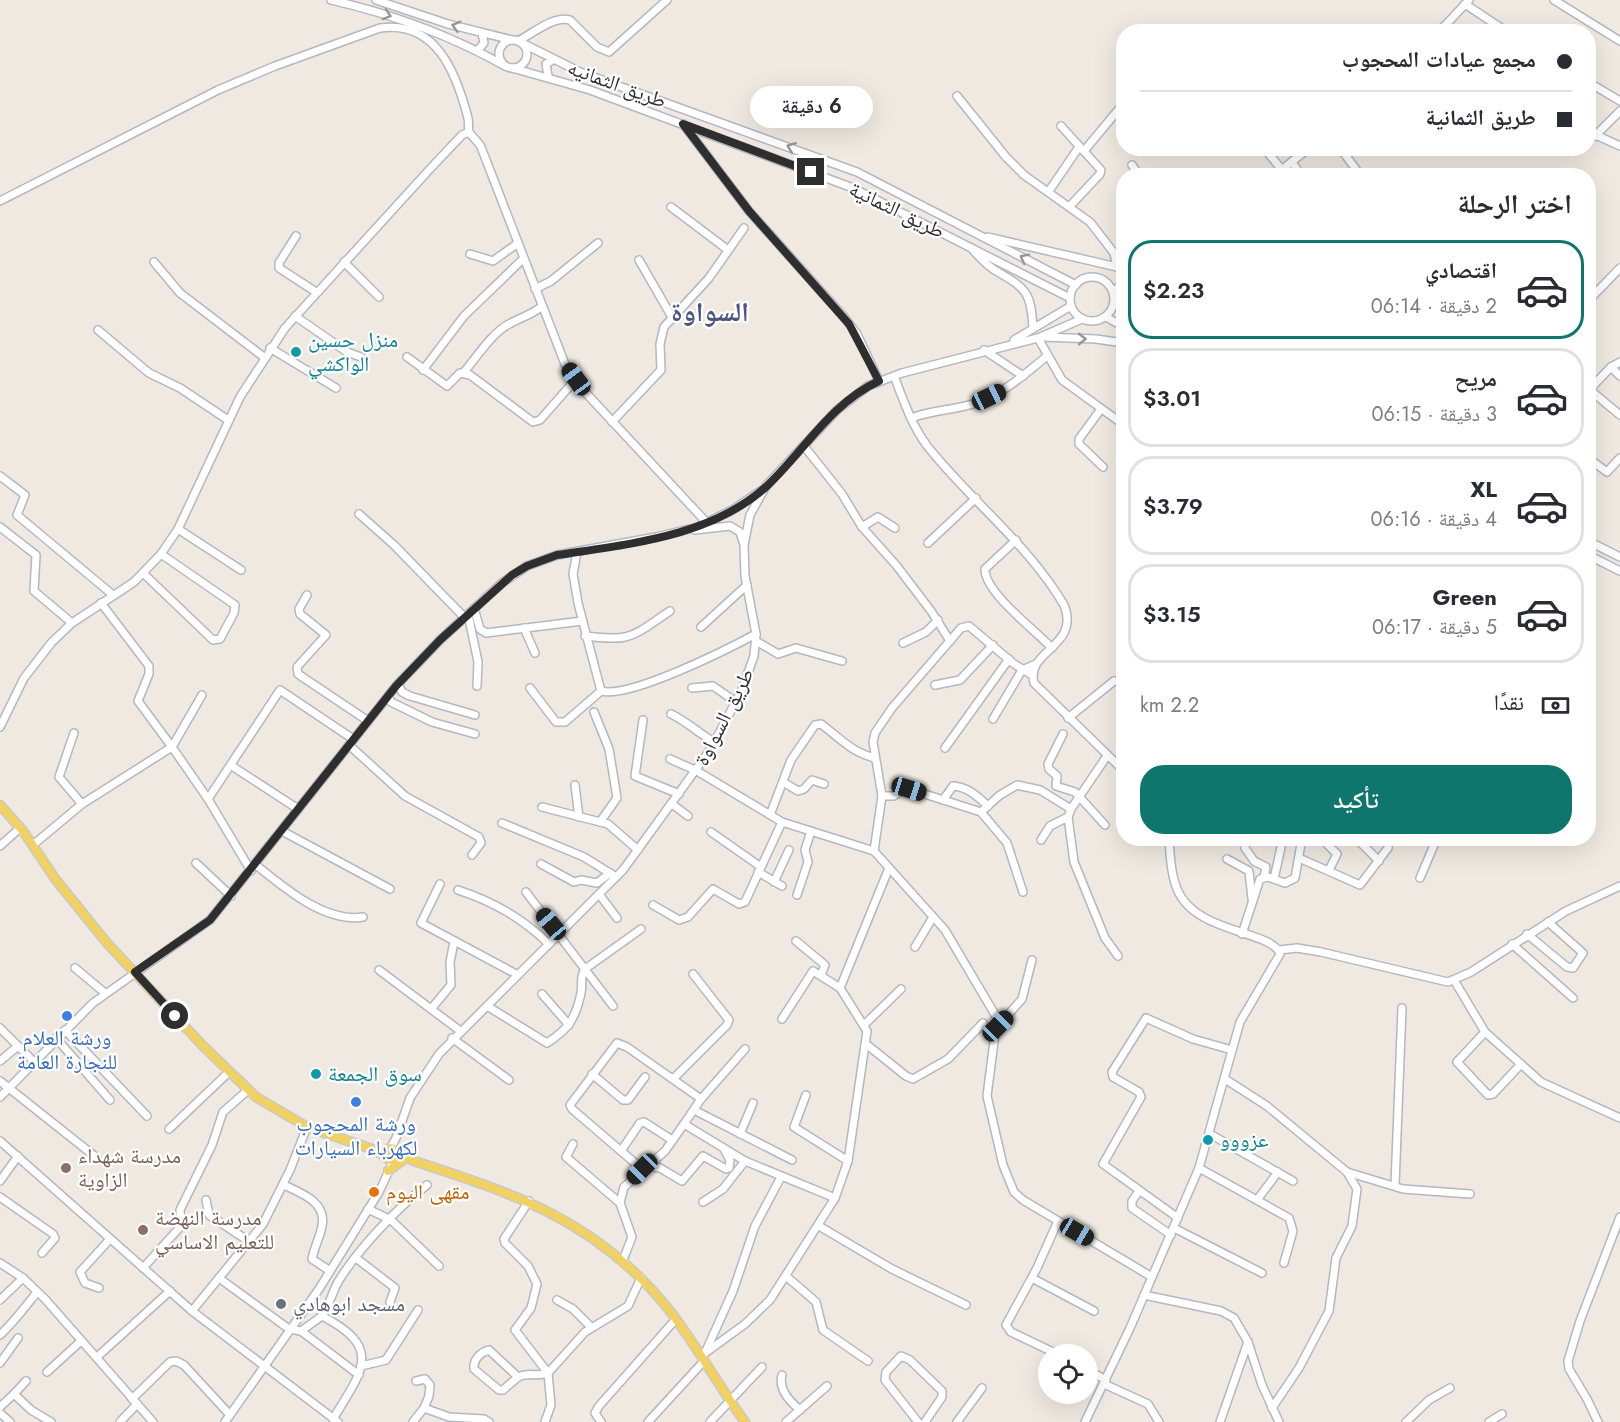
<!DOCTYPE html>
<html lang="ar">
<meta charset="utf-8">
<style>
:root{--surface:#fff;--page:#f7f7f7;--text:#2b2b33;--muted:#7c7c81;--line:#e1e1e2;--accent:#0f766e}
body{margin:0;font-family:Jost,"Noto Naskh Arabic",sans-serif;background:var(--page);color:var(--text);direction:rtl;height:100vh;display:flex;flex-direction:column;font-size:22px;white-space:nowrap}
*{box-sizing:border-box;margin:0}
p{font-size:20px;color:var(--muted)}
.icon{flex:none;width:33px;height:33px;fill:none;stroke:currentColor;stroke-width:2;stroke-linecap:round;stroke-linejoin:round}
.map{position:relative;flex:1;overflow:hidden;direction:ltr}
.sheet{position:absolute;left:1116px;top:168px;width:480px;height:678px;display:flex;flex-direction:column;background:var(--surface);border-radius:24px;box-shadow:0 6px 24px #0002;direction:rtl}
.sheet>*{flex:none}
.hud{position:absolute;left:1116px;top:24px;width:480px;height:132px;border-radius:24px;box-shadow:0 6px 24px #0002;direction:rtl;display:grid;align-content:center;height:132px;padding:0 24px;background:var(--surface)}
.fabs{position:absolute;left:1038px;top:1344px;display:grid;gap:12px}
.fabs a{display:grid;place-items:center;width:60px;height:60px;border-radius:50%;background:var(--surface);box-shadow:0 6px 24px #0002;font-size:30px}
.end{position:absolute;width:27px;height:27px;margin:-14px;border:8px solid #2e2e2e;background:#fff;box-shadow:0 0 0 3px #fff}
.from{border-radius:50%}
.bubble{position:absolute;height:42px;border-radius:21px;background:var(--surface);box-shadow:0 6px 24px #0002;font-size:20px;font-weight:600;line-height:42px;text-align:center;direction:rtl}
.car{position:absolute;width:18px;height:36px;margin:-18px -9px;border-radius:8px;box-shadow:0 0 4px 2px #0007;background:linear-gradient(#222 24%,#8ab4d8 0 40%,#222 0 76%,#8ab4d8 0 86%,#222 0)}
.hud b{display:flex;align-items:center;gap:21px;height:57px;font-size:22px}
.hud b+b{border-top:2px solid var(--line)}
.hud i{width:15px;height:15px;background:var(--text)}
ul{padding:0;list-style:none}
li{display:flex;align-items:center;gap:18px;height:99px;margin:0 12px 9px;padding:0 12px;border:3px solid var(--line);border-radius:24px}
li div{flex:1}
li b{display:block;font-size:22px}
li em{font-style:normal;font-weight:600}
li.on{border-color:var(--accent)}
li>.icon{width:54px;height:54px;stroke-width:1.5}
h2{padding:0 24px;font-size:27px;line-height:72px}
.pay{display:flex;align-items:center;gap:15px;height:66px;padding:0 24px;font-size:22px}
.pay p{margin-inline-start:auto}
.primary-button{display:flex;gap:12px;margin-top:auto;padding:12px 24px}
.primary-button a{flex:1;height:69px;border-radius:24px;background:var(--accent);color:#fff;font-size:24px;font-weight:600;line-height:69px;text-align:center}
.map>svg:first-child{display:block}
</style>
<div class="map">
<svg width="1620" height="1422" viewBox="0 0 1620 1422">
<rect width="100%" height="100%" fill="#efe9e1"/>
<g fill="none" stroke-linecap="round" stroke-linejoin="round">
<defs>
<g id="minor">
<path d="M331,0C392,14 450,35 505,66"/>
<path d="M376,0L448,24L512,40"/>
<path d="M1554,0L1620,41"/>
<path d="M1465,4L1507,32"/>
<path d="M1185,30L1187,32"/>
<path d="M1439,32L1469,0"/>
<circle cx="513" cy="54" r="14"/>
<path d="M518,41C532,34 554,15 570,20L597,47L609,52L667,0"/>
<path d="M520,42L580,72L857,172L1076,285"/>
<path d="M477,51L484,43L482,33"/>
<path d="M512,68L590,90L853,188L1070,298"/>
<path d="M548,76L546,64L553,60"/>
<path d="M1588,82L1620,101"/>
<path d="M957,96L1006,157L1024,175L1090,222L1114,253L1117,267L1124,273"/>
<path d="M683,124L749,211L844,317L857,334L879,381"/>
<path d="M1061,126L1101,170L1100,174L1070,206"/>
<path d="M1595,136L1620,111"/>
<path d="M1588,137L1598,136L1620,146"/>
<path d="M1264,148L1282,170"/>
<path d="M1340,148L1361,176"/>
<path d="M1084,151L1124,103"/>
<path d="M1292,162L1301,176"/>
<path d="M1132,165L1139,176"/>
<path d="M1274,176L1309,148"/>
<path d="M1049,191L1079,147"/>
<path d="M0,201L218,90L275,66L380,28C436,20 456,72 468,118C469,122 468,128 469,132C472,137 478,141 481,147L565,364L585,392L707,523"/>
<path d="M671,207L728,250"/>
<path d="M296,236L279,263V268L316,292"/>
<path d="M988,237L1117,267"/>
<path d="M973,250C980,258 988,267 998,272C1027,289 1031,293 1033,328"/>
<path d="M470,254L493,261L518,243"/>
<path d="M639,260L673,319"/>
<path d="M154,262L180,293L265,358"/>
<path d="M344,262L379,297"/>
<circle cx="1092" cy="299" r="22"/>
<path d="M535,289L551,281L598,243"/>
<path d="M1113,291L1124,284"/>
<path d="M1588,301L1620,268"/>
<path d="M295,316L347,352L361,357"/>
<path d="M1106,317L1124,327"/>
<path d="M98,330L149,373L180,388L228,420"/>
<path d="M1043,337L1096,339L1124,343"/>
<path d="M1038,338L1062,380L1124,425"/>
<path d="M1014,340L1071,306"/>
<path d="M270,348L336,388"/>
<path d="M984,350L1023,376"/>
<path d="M407,357L447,386L460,373L470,375L533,422L540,420L576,379"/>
<path d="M1611,367L1620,376"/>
<path d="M423,370L464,316L523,259"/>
<path d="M464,372C477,357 492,332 511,323C522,317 531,315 541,307"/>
<path d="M894,376C904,402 914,432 933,453C976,505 1029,546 1064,605C1081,647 1025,650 1034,683L1124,771"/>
<path d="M1590,390L1620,415"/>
<path d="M1588,391L1611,367L1620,362"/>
<path d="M1101,409L1079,439V444L1103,467"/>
<path d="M911,418C932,410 955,410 976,403C1004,393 1024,375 1047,356"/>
<path d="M612,422L661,370L660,344L664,327L709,278L744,228"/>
<path d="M804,446L842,494L862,527L896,565L931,611L950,641"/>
<path d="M1588,458L1607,472L1620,458"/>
<path d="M0,476L25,495L17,515L113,595"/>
<path d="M359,514L394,545L464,617"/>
<path d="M0,527L36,555L34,591L72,623"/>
<path d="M862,527L878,517L895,528"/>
<path d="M178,529L241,570"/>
<path d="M695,530L730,526L740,532L743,542"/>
<path d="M1016,540L985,569C984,592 1036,631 1052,648"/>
<path d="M1588,541L1620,557"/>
<path d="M928,543L976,498"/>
<path d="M577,552L573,574L578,603L601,691"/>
<path d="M1588,555L1620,571"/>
<path d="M144,574L213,640L220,639L234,613L235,605L161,554"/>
<path d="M307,595L299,609L300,614L326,635L297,667L298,674L368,721"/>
<path d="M101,603L149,666V674L138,701L172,747L202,695"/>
<path d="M474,608L480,629L486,633L582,621"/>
<path d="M468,614L478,662L477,686"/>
<path d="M701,627L747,585"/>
<path d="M524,628L535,653"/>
<path d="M585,636C633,642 632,636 670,611"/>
<path d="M756,641L778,654L796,648L842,661"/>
<path d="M903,643L926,632L938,620"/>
<path d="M398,684L402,692L410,696L475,715"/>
<path d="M935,685L960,680L993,645"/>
<path d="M530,688L556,722H565L601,691C629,699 728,649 756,634"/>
<path d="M692,688L713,686L736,702"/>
<path d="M388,696L391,702L432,722L475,734"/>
<path d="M594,712L609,749L617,798L600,822"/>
<path d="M671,714C688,722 698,733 714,742"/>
<path d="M1068,718L1114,681"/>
<path d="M993,719L1022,670L1036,664"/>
<path d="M643,720L635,776L679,794"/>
<path d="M0,727L24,678L52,642L72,623L134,582L161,554L178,529L240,397L285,328L429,170L462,135L469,132"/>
<path d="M74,733L59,777L82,804"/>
<path d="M1063,734L1048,764L1049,769L1057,776L1056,786L1075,792L1105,825"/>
<path d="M349,745L405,796L479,837L481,843L472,855"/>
<path d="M945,748L1009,659"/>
<path d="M1107,756L1071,809L1068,817L1074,862L1105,938L1118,956"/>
<path d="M670,759L697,771L782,822L874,851L945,930L997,1018L987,1096L1003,1165L1014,1192L1023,1200L1152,1277"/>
<path d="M232,766L298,809"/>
<path d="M783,782L798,791L804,789L812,780L824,784"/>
<path d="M575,785L579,817"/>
<path d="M882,796H894L902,790L909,789L981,812L1007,843L1023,892"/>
<path d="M208,799L251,871"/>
<path d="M943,800L953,786C968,787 977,796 988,806"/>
<path d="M672,804L688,816"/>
<path d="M542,807L608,824L638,850"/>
<path d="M981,812L1000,795L1017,785L1040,790L1071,809"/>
<path d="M770,815L791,760L815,725L821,724C840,738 851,752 875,758"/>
<path d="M502,823L584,857L616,877"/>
<path d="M1122,828L1124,827"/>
<path d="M282,831L390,889"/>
<path d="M711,832L761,867"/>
<path d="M1321,838L1337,854L1329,870"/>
<path d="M1356,838L1379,861"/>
<path d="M1041,840L1050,826L1068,817"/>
<path d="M33,845L82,804L172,747L208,799L280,690L353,739"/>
<path d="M0,846L20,828"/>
<path d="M1245,848L1254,861L1266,867L1264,877"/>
<path d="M874,851L882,796L873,742L875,733L892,708L961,628L969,626L1014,664L1032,675"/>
<path d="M1299,858L1360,885L1388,848V842L1384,838"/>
<path d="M1227,859L1249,871L1252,899"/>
<path d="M196,863L231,896"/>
<path d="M541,864L574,882L581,880L597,883L610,873"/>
<path d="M256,865C283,887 325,923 363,917"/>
<path d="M758,872L782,886"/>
<path d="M1420,878L1437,838"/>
<path d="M1274,879L1283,838"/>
<path d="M774,882L789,850"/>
<path d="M440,884L421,923L518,975"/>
<path d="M458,890C494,902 522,918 549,944"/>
<path d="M526,892L613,1006"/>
<path d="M599,894L617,918"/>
<path d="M797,895L808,862L805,850L811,831"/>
<path d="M653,905L679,920L688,917L713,889L739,904L745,902L782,822"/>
<path d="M1242,934L1260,879L1268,877L1285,883L1295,878L1302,838"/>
<path d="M1527,934L1567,967L1573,968L1583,953L1548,922"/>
<path d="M796,941L825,965L821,975"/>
<path d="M1512,944L1573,998"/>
<path d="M915,947L933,917"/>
<path d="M1279,950L1297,948L1321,952L1448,982L1471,972L1566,911L1620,886"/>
<path d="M75,968L105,993"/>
<path d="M379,970L459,1030"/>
<path d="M1454,980L1485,1032L1541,1082L1620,1118"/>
<path d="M542,994L569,1025"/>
<path d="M487,1006L547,1043C569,1029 576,1017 581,993C583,984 579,978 585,969L641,929"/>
<path d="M431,1009L451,985L450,962L454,942"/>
<path d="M782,1019L813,971L840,988"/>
<path d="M865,1024L901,989"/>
<path d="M998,1026L1022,999L1032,960"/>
<path d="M0,1028L34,1062"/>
<path d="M65,1030L147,1116"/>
<path d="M1485,1032L1457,1062L1488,1095L1493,1094L1521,1064"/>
<path d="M56,1038L110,1100"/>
<path d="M452,1038L509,1080"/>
<path d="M866,1044L906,1076L913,1079L948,1059L983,1023"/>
<path d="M0,1061L18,1046"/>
<path d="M592,1074L623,1100H628L645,1077"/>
<path d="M673,1079L727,1025L729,1020L693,974"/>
<path d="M1225,1079L1267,1106L1347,1172L1357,1189L1352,1226L1336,1258L1329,1311L1299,1368L1272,1408"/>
<path d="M0,1081L97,1158"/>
<path d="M806,1095L794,1127L848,1161"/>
<path d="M0,1097L93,1003L210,920L396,686L440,640L502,583L527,566L557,555L656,537L698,527L734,509L762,490"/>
<path d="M694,1110L792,1160"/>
<path d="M684,1124L701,1099L745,1049"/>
<path d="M169,1129L229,1072"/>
<path d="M740,1134L753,1103"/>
<path d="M1210,1134L1293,1181"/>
<path d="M0,1141L192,1311L338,1422"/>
<path d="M573,1144L566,1157L620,1203"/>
<path d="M390,1149L396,1138L410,1098L439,1054L623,870L710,750L741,692L754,656L756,634L745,576L744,545L750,515L766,486L837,410L868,386L902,373L1038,338L1082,319"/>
<path d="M621,1151L640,1123L644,1122L672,1140"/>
<path d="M646,1166L660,1168L682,1181L703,1156L726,1169L729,1168L730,1160L725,1151"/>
<path d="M1199,1168L1289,1218L1293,1231L1284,1263"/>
<path d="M642,1169L572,1109L570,1105L617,1043L627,1047L701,1099"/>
<path d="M1347,1172L1403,1189L1470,1194"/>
<path d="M0,1181L18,1156"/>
<path d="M284,1185C301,1193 327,1202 322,1226C320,1237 314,1248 312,1259L330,1271"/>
<path d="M1395,1185L1402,1008"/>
<path d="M1139,1191L1132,1201V1208L1171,1235"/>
<path d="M0,1197L53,1234L55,1238L42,1253"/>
<path d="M206,1200L209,1215L250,1242"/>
<path d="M1257,1200L1278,1172"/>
<path d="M529,1201L504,1239L505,1243L528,1266L537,1284L531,1308L515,1330L548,1373L551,1405L545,1422"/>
<path d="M703,1202L723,1189L745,1161"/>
<path d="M368,1209L391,1220L439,1266"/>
<path d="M1178,1218L1103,1164L1141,1097L1139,1092L1113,1077L1112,1072L1146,1018L1193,1039L1232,1050"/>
<path d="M819,1226L892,1269L966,1305"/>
<path d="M1174,1228L1262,1273"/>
<path d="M356,1258L395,1288L390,1302"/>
<path d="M623,1260L632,1237L620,1203L624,1187L665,1151L684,1124L745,1161L835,1198"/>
<path d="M0,1263L23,1278L45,1299L153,1422"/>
<path d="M143,1268L181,1226L180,1210L212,1145L223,1112L248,1090"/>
<path d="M786,1276L816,1302L823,1330L868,1361"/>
<path d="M219,1278L289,1329L301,1331L322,1316"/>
<path d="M1032,1278L1094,1311"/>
<path d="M99,1288L85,1283L80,1272L110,1239"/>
<path d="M1144,1295L1221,1311L1234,1318L1248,1342L1262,1385L1279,1422"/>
<path d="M0,1300L23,1278"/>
<path d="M557,1300L573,1309L591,1327"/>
<path d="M192,1311L263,1224L290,1170L307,1127"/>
<path d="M301,1331L359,1375"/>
<path d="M0,1335C14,1322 25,1307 37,1292"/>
<path d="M489,1350L518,1377L503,1390H499L474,1369C473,1359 481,1352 489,1350Z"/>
<path d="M705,1353L733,1291L755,1226L781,1177"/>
<path d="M1057,1354L1011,1332L1006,1325L1037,1268L1058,1221"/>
<path d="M701,1356L745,1324L770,1300L835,1198L848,1161L867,1031L840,988L889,868"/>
<path d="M97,1357L170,1291"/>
<path d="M0,1363L18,1338"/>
<path d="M361,1366L386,1360L418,1310"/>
<path d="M1088,1370L1106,1380"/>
<path d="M47,1372L81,1341"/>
<path d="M782,1375C778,1389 789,1401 800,1410"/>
<path d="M518,1377C528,1372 537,1377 548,1373L585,1332L628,1306L641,1278"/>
<path d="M416,1381L425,1379L430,1385L429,1396L424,1408"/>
<path d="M1104,1384L1148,1404L1159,1422"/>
<path d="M14,1394L26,1381"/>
<path d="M132,1399L170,1362L176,1361L184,1365L230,1415"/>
<path d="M0,1407L14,1394L31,1410L51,1422"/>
<path d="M1,1414L10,1422"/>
<path d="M333,1419C362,1371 384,1348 322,1316C329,1306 332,1293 338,1282C358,1249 397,1208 427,1185"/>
<path d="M120,1422L137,1404"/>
<path d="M225,1422L319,1289L379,1192L394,1160"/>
<path d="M413,1422L424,1408L449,1417L484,1419L489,1422"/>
<path d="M601,1422L595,1413L599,1406L676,1319"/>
<path d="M648,1422L704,1361"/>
<path d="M710,1422L762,1367"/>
<path d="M786,1422L827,1386"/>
<path d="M918,1422L885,1380L886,1372L901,1356L910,1360L942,1391V1397L925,1422"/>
<path d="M957,1422L982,1388"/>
<path d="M1085,1422L1130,1328L1199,1168L1240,1022L1280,954C1272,930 1195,934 1177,889C1171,874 1170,855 1169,838"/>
<path d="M1220,1422L1248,1342"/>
<path d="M1406,1422L1429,1400L1450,1388"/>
<path d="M1489,1422L1502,1414"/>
<path d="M1598,1422L1587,1399L1569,1369L1568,1361L1580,1321L1620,1217"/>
</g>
<g id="major">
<path d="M0,805L23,831L56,880L107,943L202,1045L256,1097L307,1127L375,1150L387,1158"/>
<circle cx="391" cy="1154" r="6"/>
<path d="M397,1153L414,1161C515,1194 595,1220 666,1306C695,1342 717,1384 745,1422"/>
<path d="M388,1171L402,1161"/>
</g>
</defs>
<use href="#minor" stroke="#b4b7c1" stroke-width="10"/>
<use href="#major" stroke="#c9c9c9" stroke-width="11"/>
<use href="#minor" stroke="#fff" stroke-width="7"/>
<use href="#major" stroke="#f2d163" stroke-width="8"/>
</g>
<defs><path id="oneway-chevron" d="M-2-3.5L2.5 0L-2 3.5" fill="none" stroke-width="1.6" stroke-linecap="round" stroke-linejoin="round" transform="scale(1.5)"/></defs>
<g stroke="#969696">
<use href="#oneway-chevron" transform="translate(387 15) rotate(18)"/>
<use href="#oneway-chevron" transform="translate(456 26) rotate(-164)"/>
<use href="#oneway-chevron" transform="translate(791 147) rotate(-159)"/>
<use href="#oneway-chevron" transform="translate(1024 258) rotate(-153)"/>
<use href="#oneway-chevron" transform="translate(1082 339) rotate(-1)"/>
</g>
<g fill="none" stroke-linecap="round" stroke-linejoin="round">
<path stroke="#2e2e2e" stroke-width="8" d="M175,1016L135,972L210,920L396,686L440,640L512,575L527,566L557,555C629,544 711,537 767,486C804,451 831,403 879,381L849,324L749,211L683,124L811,172"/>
</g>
<g fill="#0f9aa8" stroke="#fff" stroke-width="2">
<circle cx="296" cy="352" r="6"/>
<circle cx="316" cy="1074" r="6"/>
<circle cx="1208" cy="1140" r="6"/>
</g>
<g fill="#3f7fe0" stroke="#fff" stroke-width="2">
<circle cx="67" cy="1016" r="6"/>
<circle cx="356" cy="1102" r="6"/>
</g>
<g fill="#8d6e63" stroke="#fff" stroke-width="2">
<circle cx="66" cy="1168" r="6"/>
<circle cx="143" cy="1230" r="6"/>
</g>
<circle fill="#e8710a" stroke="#fff" stroke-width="2" cx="374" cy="1192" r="6"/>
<circle fill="#6b7280" stroke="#fff" stroke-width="2" cx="281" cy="1304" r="6"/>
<g text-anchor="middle" stroke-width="4.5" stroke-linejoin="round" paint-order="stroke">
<g font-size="21" fill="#2e2e2e" stroke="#fff">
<text transform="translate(617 84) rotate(20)" y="7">طريق الثمانيه</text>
<text transform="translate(897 210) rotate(26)" y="7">طريق الثمانية</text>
<text transform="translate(724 717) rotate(-63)" y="7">طريق السواوة</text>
</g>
<g font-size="21" fill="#0d838f" stroke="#fff" text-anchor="start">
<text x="308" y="347">منزل حسين<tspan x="308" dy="24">الواكشي</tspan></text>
<text x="328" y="1081">سوق الجمعة</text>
<text x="1220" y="1147">عزووو</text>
</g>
<g font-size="21" fill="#366cbe" stroke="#fff">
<text x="67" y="1045">ورشة العلام<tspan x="67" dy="24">للنجارة العامة</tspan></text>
<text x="356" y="1131">ورشة المحجوب<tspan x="356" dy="24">لكهرباء السيارات</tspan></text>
</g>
<g font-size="21" fill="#785e54" stroke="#fff" text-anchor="start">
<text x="78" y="1163">مدرسة شهداء<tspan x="78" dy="24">الزاوية</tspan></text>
<text x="155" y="1225">مدرسة النهضة<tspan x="155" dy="24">للتعليم الاساسي</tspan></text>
</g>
<g font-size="21" fill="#c56008" stroke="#fff" text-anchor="start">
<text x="386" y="1199">مقهى اليوم</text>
</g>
<g font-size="21" fill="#5b616d" stroke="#fff" text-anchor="start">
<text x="293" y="1311">مسجد ابوهادي</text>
</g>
<g font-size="27" font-weight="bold" fill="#4d5680" stroke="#fff">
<text x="710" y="321">السواوة</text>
</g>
</g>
</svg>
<div class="fabs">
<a><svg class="icon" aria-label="locate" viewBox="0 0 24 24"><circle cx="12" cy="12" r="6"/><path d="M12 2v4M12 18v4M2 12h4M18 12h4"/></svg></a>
</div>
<i class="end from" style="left:175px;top:1016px"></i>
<i class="end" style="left:811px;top:172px"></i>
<div class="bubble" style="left:750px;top:86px;width:123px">6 دقيقة</div>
<i class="car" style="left:576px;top:379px;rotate:324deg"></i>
<i class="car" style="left:989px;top:397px;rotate:65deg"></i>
<i class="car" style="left:909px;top:789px;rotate:107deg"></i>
<i class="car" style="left:551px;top:924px;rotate:320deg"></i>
<i class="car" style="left:998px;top:1026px;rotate:45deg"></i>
<i class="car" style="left:642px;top:1169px;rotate:225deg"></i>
<i class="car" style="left:1077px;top:1232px;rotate:120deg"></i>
<div class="hud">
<b><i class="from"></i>مجمع عيادات المحجوب</b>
<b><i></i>طريق الثمانية</b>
</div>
<section class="sheet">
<h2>اختر الرحلة</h2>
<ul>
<li class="on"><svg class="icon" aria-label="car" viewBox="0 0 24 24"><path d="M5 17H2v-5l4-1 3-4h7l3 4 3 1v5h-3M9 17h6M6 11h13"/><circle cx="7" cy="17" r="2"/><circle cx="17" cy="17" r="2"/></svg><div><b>اقتصادي</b><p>2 دقيقة · 06:14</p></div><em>$2.23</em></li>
<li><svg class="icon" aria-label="car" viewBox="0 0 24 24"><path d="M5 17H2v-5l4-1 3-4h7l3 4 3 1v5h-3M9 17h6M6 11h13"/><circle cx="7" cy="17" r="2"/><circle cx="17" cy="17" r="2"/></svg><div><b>مريح</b><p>3 دقيقة · 06:15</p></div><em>$3.01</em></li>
<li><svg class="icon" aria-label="car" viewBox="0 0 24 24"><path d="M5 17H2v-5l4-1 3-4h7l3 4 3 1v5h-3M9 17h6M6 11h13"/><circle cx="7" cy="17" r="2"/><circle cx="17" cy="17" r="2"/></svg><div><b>XL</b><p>4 دقيقة · 06:16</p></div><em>$3.79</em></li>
<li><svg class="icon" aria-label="car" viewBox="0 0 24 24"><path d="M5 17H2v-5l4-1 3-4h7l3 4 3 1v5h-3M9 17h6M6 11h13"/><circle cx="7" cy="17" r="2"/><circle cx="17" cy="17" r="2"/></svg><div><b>Green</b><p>5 دقيقة · 06:17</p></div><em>$3.15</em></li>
</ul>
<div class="pay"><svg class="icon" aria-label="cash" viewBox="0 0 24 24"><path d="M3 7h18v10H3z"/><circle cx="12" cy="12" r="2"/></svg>نقدًا<p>2.2 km</p></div>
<div class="primary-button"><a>تأكيد</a></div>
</section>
</div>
